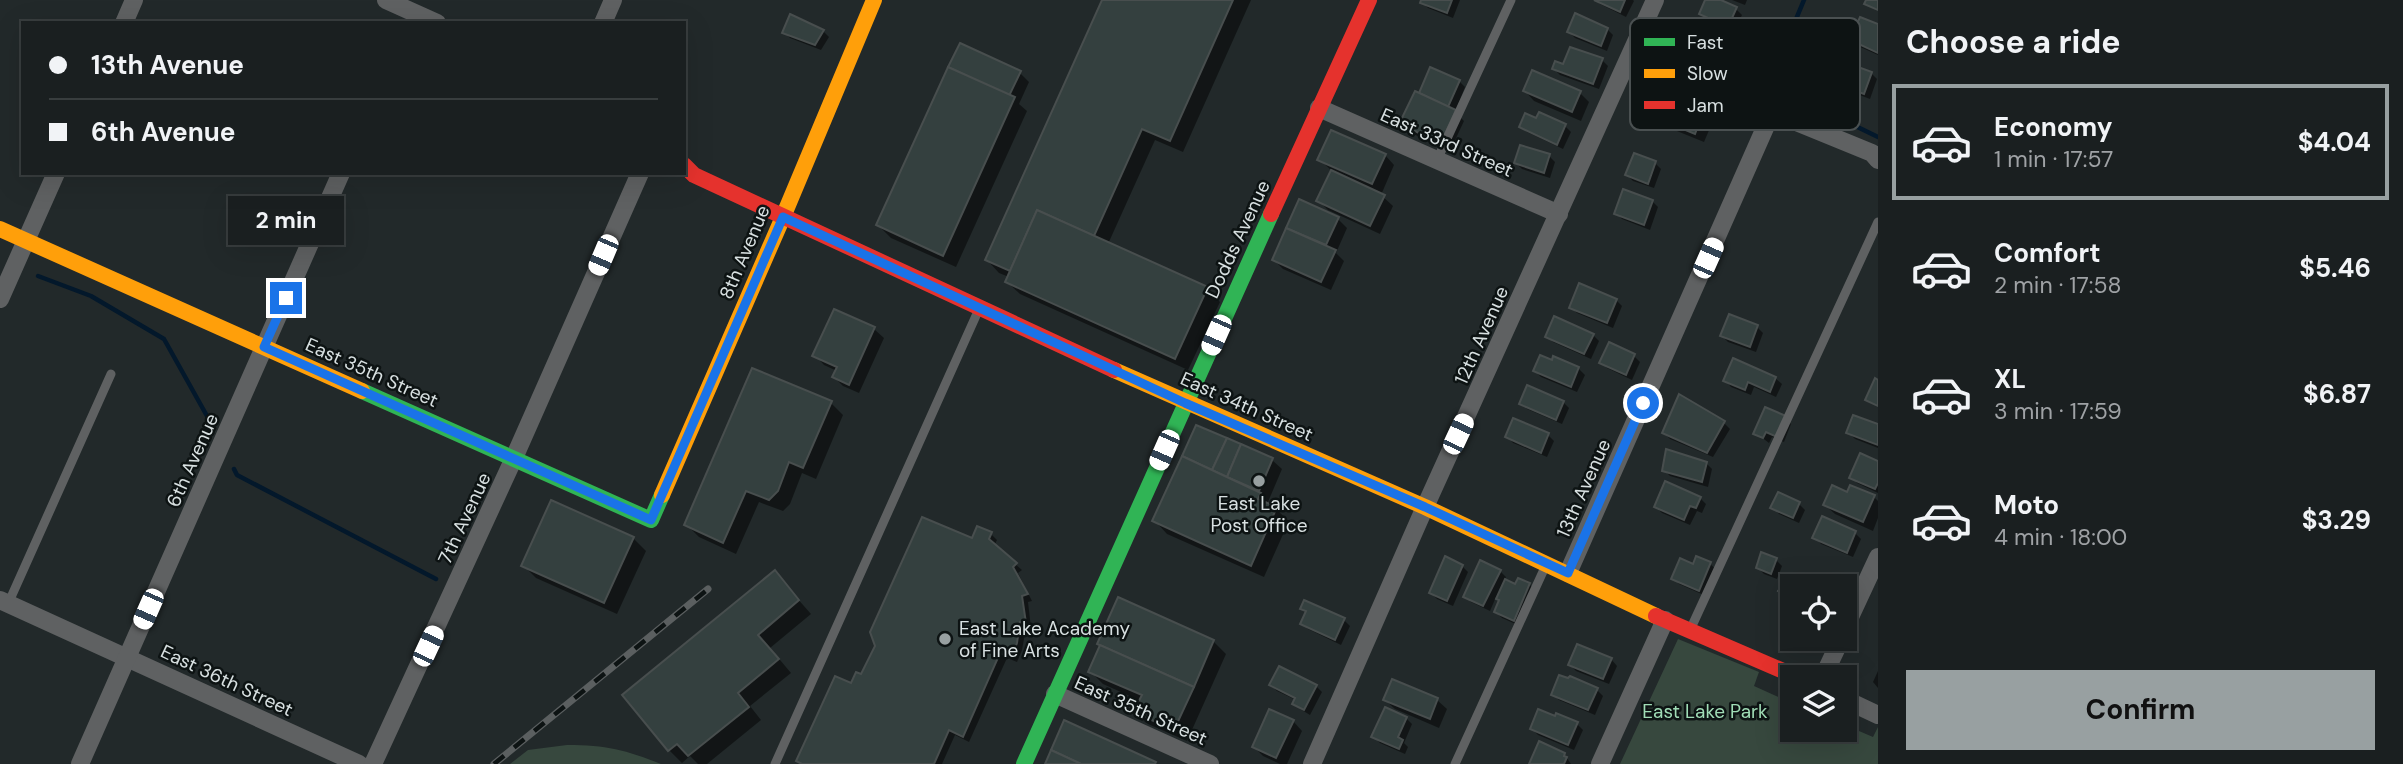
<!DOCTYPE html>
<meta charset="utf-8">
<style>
:root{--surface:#1a1f20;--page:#232729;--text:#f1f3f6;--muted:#9fa2a5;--line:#383d3e;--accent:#98a0a1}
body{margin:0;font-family:"DM Sans",sans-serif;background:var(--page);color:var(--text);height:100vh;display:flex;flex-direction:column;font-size:26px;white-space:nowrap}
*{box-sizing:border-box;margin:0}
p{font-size:23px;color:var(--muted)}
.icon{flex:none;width:38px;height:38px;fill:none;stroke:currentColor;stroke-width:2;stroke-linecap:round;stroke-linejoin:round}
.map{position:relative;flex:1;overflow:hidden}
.sheet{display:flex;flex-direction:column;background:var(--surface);width:525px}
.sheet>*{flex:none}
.guide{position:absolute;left:21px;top:21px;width:665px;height:154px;border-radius:0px;box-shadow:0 7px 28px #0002,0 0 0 2px var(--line);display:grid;align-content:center;height:154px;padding:0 28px;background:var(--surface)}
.buttons{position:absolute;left:1780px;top:574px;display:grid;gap:14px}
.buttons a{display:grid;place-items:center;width:77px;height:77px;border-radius:0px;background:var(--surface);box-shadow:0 7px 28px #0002,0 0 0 2px var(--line);font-size:35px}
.end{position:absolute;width:32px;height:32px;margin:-16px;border:9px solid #1a73e8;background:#fff;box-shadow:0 0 0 4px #fff}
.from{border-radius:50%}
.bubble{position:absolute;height:49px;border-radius:0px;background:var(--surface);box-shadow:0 7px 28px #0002,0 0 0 2px var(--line);font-size:23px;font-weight:700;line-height:49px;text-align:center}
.car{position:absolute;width:21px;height:42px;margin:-21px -10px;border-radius:9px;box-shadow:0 0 5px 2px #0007;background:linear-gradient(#fff 24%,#345 0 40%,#fff 0 76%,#345 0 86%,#fff 0)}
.guide b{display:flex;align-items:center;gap:24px;height:66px;font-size:26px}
.guide b+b{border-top:2px solid var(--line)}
.guide i{width:18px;height:18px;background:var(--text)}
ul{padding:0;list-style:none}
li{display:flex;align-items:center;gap:21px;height:116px;margin:0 14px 10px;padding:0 14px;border:4px solid transparent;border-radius:0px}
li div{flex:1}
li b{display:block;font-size:26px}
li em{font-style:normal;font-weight:700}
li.selected{border-color:var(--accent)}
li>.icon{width:63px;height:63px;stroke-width:1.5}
h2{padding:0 28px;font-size:32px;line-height:84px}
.primary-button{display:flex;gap:14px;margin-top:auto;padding:14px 28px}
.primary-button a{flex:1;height:80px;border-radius:0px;background:var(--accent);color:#111;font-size:28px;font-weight:700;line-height:80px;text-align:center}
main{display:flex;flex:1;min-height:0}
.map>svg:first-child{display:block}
</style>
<main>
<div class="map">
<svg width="1878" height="764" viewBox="0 0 1878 764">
<rect width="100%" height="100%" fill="#22292a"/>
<g fill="#37483e">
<path d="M1678,639L1759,672L1754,686L1792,703V730H1844L1845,725L1873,737L1878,727V764H1620Z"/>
<path d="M567,745C606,745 626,750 661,764H510L528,750Z"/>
</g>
<g fill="#0007">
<path d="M1104,0H1251L1183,152L1155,140L1108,244L1207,289L1220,302L1188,370L1020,294L1007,282L1009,277L999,273L987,260Z"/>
<path d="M1423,0H1460L1453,18L1428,8L1422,2Z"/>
<path d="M1595,0H1633L1634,1L1626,17L1600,4Z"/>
<path d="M1707,0H1717L1736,9L1742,15L1734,32L1707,20L1701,14Z"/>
<path d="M1732,0H1747L1745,5Z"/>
<path d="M1878,26V55L1858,46L1852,40Z"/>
<path d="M1607,29L1613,35L1607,51L1575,38L1569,32Z"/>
<path d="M823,31L829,37L821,50L790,38L784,32Z"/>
<path d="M1602,60L1608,66L1599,89L1560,75L1554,69Z"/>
<path d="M1020,73L1029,82L1019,104L1027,111L956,267L891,238L878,225Z"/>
<path d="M1871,73L1877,79L1870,99L1828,83L1822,77Z"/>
<path d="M1459,81L1465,87L1455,112L1464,121L1450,151L1411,133L1402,124L1420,95Z"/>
<path d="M1525,91L1580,93L1589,102L1581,121L1534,101Z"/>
<path d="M1654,104L1703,112L1713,121L1704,142L1667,127L1658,117L1661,110Z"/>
<path d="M1537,120L1565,126L1571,132L1563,149L1527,132L1521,126Z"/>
<path d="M1385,155L1394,165L1381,195L1393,206L1380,234L1328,210L1318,200L1332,171L1320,160Z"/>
<path d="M1635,155L1655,163L1661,169L1654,188L1633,181L1627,175Z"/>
<path d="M1549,156L1555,162L1550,178L1522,169L1516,163Z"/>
<path d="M1652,201L1658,207L1650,230L1622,219L1616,213Z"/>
<path d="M1300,202L1338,219L1347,228L1336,253L1344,261L1331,290L1283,269L1274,260Z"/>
<path d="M1616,300L1622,306L1613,328L1577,313L1571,307Z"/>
<path d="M835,311L874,329L884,338L859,393L843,386L834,377L837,371L824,365L815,355Z"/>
<path d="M1757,327L1763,333L1756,352L1728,342L1722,336Z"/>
<path d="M1593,335L1599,341L1591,359L1553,342L1547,336Z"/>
<path d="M1609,345L1634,356L1640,362L1632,380L1607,368L1601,362Z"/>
<path d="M1554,358L1578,368L1585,375L1577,392L1541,377L1535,371L1553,362Z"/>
<path d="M1775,378L1782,384L1776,397L1754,387L1751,395L1731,387L1725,380Z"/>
<path d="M1680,396L1724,423L1730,429L1713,457L1670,439L1664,433Z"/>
<path d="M1563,402L1569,408L1562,424L1527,409L1521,403Z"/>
<path d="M831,403L843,415L816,479L802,473L790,504L783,511L759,502L736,554L699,537L686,524Z"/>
<path d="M1785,418L1791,424L1784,442L1772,437L1769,443L1756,433Z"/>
<path d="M1878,426V448L1855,439L1849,433Z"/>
<path d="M1197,427L1272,460L1282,469L1268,502L1289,521L1264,577L1167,534L1155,521Z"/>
<path d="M1548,435L1554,441L1547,457L1513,443L1507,436Z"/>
<path d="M1706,463L1712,469L1708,487L1670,476L1664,470Z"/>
<path d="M1878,463V493L1857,483L1851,477Z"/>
<path d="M1874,497L1878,501V518L1873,531L1835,514L1825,505Z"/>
<path d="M1700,498L1706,504L1702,513L1697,511L1690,525L1662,513L1656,507Z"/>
<path d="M1799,504L1805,510L1799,523L1779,514L1773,508Z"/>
<path d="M1855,533L1861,539L1853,557L1821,544L1815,537Z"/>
<path d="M991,534L997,540L994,546L1022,570L1018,573L1032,601L1028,602L1031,628H1026L1022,650L1017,662L1007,658L969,742L955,735L942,764H801L798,761L851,686L862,677L973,540Z"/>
<path d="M633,538L646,551L617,614L536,578L523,565Z"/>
<path d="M1697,558L1710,564L1717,570L1706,596L1679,584L1673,578L1694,566Z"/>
<path d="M1776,560L1782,566L1777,579L1764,574L1758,568Z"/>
<path d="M1462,566L1468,572L1453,606L1437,599L1431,593Z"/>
<path d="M1500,571L1506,577L1504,581L1516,586L1529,584L1535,590L1520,626L1502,618L1496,612L1500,601L1496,597L1490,611L1471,602L1465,596Z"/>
<path d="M774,572L811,614L770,648L791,673L750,706L761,720L707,764H698L690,756L682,763L669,750Z"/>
<path d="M1302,608L1344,620L1350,626L1341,645L1308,629L1302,623L1307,613Z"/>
<path d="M1213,641L1226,654L1187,741L1148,724L1135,711L1141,701L1103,684L1090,671Z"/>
<path d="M1611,659L1617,666L1609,684L1576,671L1570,665Z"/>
<path d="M1878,671V688L1873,682Z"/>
<path d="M1393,681L1437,700L1447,709L1439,728L1395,709L1385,700Z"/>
<path d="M1271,685L1316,686L1322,692L1310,715L1300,709L1294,703L1296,700L1277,691Z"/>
<path d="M1597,690L1603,696L1595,715L1559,700L1553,694Z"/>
<path d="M1406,718L1412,724L1404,743L1408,747L1405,754L1380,743L1374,737Z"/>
<path d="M1556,718L1577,724L1583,730L1574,750L1538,735L1532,729Z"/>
<path d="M1293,721L1302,731L1287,764H1280L1263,756L1254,747Z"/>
<path d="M1564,754L1571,764H1531Z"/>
</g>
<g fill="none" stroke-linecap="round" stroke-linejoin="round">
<g stroke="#03182b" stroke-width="4.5">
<path d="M1804,0L1769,84L1878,137"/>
<path d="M38,276L91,296L164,339L207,416"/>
<path d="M234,469L237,475L436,579"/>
</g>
</g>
<g fill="#34403f" stroke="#484e4e" stroke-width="2">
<path d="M1102,0H1233L1170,141L1142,129L1094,236L1037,210L1010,271L985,260Z"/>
<path d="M1421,0H1452L1447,13L1420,3Z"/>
<path d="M1594,0H1625L1620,12Z"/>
<path d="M1705,0H1721L1737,7L1728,27L1699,14Z"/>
<path d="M1866,0H1878V10L1864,4Z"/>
<path d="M1575,13L1608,28L1601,46L1567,32Z"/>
<path d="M790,14L824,30L815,45L782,33Z"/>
<path d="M1860,17L1878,24V53L1850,40Z"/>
<path d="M960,43L1021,71L1009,96L948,67Z"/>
<path d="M1570,47L1603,58L1593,84L1552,69L1555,61L1563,64Z"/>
<path d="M1828,56L1872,72L1864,94L1820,78Z"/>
<path d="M948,67L1015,97L943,256L876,225Z"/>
<path d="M1430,67L1460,80L1448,107L1419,93Z"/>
<path d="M1532,70L1581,91L1572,112L1523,91Z"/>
<path d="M1415,91L1456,110L1441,143L1399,124Z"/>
<path d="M1658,91L1704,110L1695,134L1656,118L1660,107L1652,104Z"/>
<path d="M1539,112L1566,124L1557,145L1519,127L1525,113L1536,118Z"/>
<path d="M1331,130L1386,154L1372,184L1317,160Z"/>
<path d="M1520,145L1550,154L1544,173L1514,163Z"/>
<path d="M1634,153L1656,161L1648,184L1625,175Z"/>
<path d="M1331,170L1385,195L1370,226L1316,201Z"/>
<path d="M1623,189L1653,200L1644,225L1614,214Z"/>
<path d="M1299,199L1339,217L1326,245L1286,228Z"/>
<path d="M1037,210L1208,287L1175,359L1005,282Z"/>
<path d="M1286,228L1336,250L1321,282L1272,260Z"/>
<path d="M1579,283L1617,299L1607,323L1569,308Z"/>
<path d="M834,309L875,327L849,385L832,377L837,367L812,356Z"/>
<path d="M1729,314L1758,325L1750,347L1720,336Z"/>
<path d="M1554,316L1594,334L1584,354L1545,337Z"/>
<path d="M1609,342L1635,354L1626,375L1599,363Z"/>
<path d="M1540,355L1552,360L1553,356L1579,367L1571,387L1533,371Z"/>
<path d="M1733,358L1776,377L1770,392L1748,382L1745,390L1723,381Z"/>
<path d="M752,368L832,401L803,468L789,462L778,491L769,500L746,491L723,543L684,525Z"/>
<path d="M1875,378L1878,380V406L1865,400Z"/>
<path d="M1527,385L1564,401L1556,420L1519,404Z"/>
<path d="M1679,394L1725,421L1707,453L1662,433Z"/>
<path d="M1765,407L1786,416L1777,437L1766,432L1763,438L1753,434Z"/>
<path d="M1853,415L1878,424V445L1846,433Z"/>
<path d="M1513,418L1549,433L1541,453L1505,437Z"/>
<path d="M1196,425L1227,438L1212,470L1182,456Z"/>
<path d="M1227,438L1241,444L1227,477L1212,470Z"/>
<path d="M1241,444L1273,458L1259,491L1227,477Z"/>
<path d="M1666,449L1707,462L1702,482L1662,471Z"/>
<path d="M1860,453L1878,461V483L1875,489L1849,478Z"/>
<path d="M1182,456L1261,493L1258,499L1277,507L1251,566L1152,521Z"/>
<path d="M1665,481L1701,497L1696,508L1690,506L1684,520L1654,507Z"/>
<path d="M1832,485L1847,492L1850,485L1875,495L1863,522L1823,505Z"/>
<path d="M1778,492L1800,502L1793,518L1770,508Z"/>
<path d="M551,500L634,537L604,603L521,566Z"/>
<path d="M1822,516L1856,531L1847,553L1812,538Z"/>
<path d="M922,517L972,538L977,526L992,532L989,539L1017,563L1013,567L1028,594L1022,596L1026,623L1020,622L1017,643L1011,658L1000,653L963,737L949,730L934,764H802L796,761L835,676L851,683L856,672L861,674L875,646L870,632Z"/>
<path d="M1761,552L1777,558L1771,574L1756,568Z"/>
<path d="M1445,556L1463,565L1447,601L1429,593Z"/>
<path d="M1696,556L1711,562L1699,591L1671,579L1680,558L1693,564Z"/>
<path d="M1480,560L1501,570L1483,606L1463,597Z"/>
<path d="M775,570L799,600L758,635L779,659L738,693L749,707L688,756L677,744L668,751L622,695Z"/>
<path d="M1790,574L1814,586H1792V615L1787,613L1786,604L1780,600L1782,594L1778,591Z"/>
<path d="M1518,578L1530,583L1514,621L1494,612L1499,600L1496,599L1505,579L1515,584Z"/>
<path d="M1118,597L1214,640L1194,687L1097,644Z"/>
<path d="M1304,600L1345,618L1335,640L1300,624L1306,611L1300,609Z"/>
<path d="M1577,644L1612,658L1603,679L1568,665Z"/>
<path d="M1100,645L1194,687L1174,730L1133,712L1142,695L1088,672Z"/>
<path d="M1279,666L1317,685L1304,710L1292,704L1295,698L1269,685Z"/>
<path d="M1559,675L1568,678L1570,676L1598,688L1588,710L1551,695Z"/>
<path d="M1392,679L1438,698L1430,719L1383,700Z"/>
<path d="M1385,707L1407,717L1398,737L1403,740L1399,749L1371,737Z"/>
<path d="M1269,709L1294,720L1276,758L1252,747Z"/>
<path d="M1538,709L1555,716L1556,713L1578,722L1568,745L1530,729Z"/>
<path d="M1064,720L1156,762L1155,764H1081L1051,750Z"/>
<path d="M1539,741L1565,753L1564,756L1567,757L1564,764H1529Z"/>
<path d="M1051,750L1081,764H1045Z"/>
</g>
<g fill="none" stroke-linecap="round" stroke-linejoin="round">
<g stroke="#5f6162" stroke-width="9">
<path d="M1437,160L1511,0"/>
<path d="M8,604L111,374"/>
<path d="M1691,628L1878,222"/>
<path d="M775,764L979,309"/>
<path d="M1455,764L1546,565"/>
</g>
<g stroke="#5f6162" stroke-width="18">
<path d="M386,0L437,23"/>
<path d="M124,23L134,0"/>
<path d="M603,23L613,0"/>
<path d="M1634,50L1772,112L1872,153L1878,160"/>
<path d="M1319,108L1559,214"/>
<path d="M0,299L56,173"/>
<path d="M1568,573L1772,112"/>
<path d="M0,600L359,764"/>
<path d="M1844,630L1878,557"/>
<path d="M1823,677L1841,639"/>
<path d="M1055,694L1210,764"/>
<path d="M1844,699L1878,715"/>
<path d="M80,764L341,173"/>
<path d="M373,764L514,458L640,173"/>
<path d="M1312,764L1425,507L1655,0"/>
<path d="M1600,764L1665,620"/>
</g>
<g stroke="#30b455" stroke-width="16">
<path d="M362,391L651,520L662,495"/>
<path d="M1024,764L1271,214"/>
</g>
<g stroke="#ff9f0a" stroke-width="16">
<path d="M0,229L362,391"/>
<path d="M1114,370L1425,507L1656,616"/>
<path d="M662,495L783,217L874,0"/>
</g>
<g stroke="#e5322d" stroke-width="16">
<path d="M684,165L694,175L1114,370"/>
<path d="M1271,214L1369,0"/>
<path d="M1656,616L1797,677"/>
</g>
<defs>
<path id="rail" d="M494,764L708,589"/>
</defs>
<use href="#rail" stroke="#5b5f60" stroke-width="7"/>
<use href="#rail" stroke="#0d1313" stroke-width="4.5" stroke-dasharray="13" stroke-linecap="butt"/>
</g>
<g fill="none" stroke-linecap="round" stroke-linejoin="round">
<path stroke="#1a73e8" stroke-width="9" d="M286,298L264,347L651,520L783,217L1185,403L1425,507L1568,573L1643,403"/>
</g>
<g fill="#98a0a1" stroke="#0d1313" stroke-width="2.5">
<circle cx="1259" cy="481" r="7"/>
<circle cx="945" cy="639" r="7"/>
</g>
<g text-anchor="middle" stroke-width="5" stroke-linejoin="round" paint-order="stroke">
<g font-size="19" fill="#d8e0e1" stroke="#0d1313">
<text transform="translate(1447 142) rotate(24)" y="7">East 33rd Street</text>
<text transform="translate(1237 239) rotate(-65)" y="7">Dodds Avenue</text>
<text transform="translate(744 252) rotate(-67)" y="7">8th Avenue</text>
<text transform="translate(1481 335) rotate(-66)" y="7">12th Avenue</text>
<text transform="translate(372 372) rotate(24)" y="7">East 35th Street</text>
<text transform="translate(1247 406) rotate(24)" y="7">East 34th Street</text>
<text transform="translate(192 460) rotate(-66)" y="7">6th Avenue</text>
<text transform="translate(1583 488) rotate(-66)" y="7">13th Avenue</text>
<text transform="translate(464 518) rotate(-65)" y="7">7th Avenue</text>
<text transform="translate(227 680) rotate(25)" y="7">East 36th Street</text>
<text transform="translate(1141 710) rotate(24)" y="7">East 35th Street</text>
</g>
<g font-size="19" fill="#d8e0e1" stroke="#0d1313">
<text x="1259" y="510">East Lake<tspan x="1259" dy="22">Post Office</tspan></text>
<text x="959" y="635" text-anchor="start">East Lake Academy<tspan x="959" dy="22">of Fine Arts</tspan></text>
</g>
<g font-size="19" fill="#a0ddb6" stroke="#0d1313">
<text x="1705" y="718">East Lake Park</text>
</g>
</g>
<rect x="1630" y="18" width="230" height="112" rx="10" fill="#0d1313" stroke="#4a5051" stroke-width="2"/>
<rect x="1644" y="38" width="31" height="8" fill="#30b455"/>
<rect x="1644" y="69" width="31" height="9" fill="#ff9f0a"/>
<rect x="1644" y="101" width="31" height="8" fill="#e5322d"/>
<g font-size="19" fill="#d8e0e1">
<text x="1687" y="49">Fast</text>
<text x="1687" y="80">Slow</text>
<text x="1687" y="112">Jam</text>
</g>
</svg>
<div class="buttons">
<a><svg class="icon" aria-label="locate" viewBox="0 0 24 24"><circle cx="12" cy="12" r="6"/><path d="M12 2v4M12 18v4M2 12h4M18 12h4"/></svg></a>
<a><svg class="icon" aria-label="layers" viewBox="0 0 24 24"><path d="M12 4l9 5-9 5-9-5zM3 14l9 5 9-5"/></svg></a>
</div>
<i class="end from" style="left:1643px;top:403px"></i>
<i class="end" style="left:286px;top:298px"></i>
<div class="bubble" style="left:228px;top:196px;width:116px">2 min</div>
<i class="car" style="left:603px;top:255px;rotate:203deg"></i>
<i class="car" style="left:1708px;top:258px;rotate:24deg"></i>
<i class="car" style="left:1216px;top:335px;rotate:204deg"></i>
<i class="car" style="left:1458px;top:434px;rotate:25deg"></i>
<i class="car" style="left:1164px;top:450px;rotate:204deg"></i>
<i class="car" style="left:148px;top:609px;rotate:204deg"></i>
<i class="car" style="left:428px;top:646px;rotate:25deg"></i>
<div class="guide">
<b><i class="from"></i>13th Avenue</b>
<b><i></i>6th Avenue</b>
</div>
</div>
<section class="sheet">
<h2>Choose a ride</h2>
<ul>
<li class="selected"><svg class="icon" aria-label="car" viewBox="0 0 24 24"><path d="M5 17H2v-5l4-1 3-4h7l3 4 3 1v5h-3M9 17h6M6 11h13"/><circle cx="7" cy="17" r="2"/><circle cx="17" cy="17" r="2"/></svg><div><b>Economy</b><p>1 min · 17:57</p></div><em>$4.04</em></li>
<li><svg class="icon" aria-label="car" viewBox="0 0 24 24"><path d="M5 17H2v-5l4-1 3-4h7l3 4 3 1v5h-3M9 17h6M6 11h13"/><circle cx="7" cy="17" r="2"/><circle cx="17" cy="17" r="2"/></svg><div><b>Comfort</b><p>2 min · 17:58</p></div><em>$5.46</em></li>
<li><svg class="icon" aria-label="car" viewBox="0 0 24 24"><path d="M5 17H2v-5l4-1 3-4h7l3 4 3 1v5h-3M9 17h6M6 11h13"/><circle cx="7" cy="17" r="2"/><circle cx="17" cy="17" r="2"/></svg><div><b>XL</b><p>3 min · 17:59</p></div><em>$6.87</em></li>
<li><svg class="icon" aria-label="car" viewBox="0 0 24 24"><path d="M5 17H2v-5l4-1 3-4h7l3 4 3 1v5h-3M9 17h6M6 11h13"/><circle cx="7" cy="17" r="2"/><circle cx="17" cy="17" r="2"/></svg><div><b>Moto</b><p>4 min · 18:00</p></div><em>$3.29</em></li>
</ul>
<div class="primary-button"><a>Confirm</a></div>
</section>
</main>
